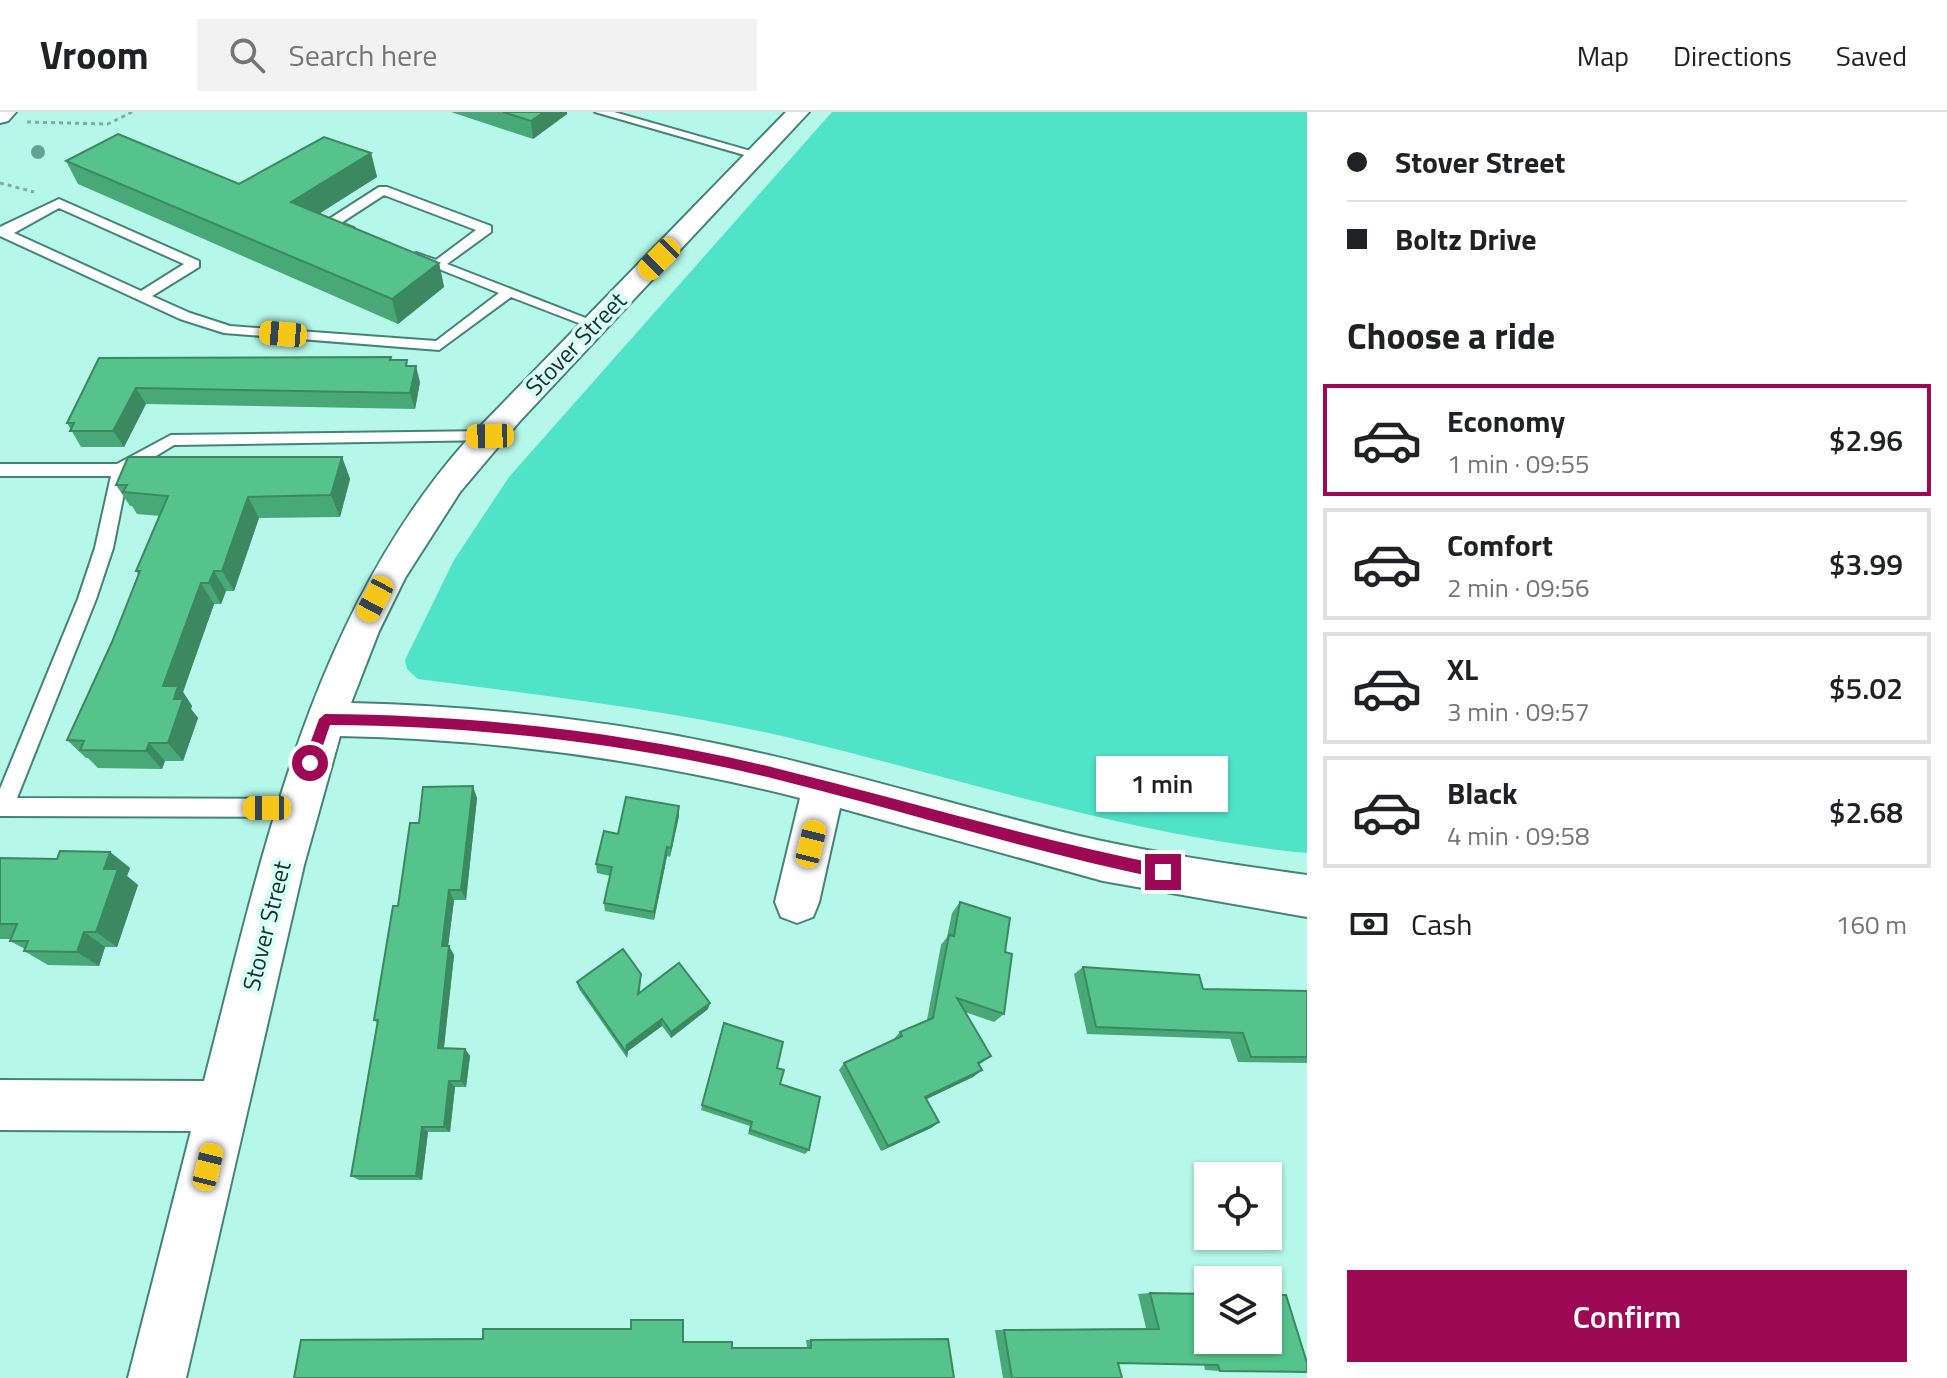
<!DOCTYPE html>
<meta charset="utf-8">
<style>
:root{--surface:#fff;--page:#f2f2f2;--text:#202124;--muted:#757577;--line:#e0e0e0;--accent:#9d0955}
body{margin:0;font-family:"Titillium Web",sans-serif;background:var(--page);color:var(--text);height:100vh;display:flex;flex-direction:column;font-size:30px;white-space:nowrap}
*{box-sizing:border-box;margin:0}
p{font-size:26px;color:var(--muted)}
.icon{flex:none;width:44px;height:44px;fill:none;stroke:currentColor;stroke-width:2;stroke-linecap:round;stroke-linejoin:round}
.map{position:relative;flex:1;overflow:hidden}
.drawer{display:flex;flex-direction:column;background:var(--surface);width:640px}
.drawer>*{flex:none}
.top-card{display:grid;align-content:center;height:176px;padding:0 40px;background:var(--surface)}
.fabs{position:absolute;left:1194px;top:1050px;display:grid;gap:16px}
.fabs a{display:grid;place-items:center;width:88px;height:88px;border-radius:0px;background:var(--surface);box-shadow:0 2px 6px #0004;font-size:40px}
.end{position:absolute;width:36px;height:36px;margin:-18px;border:10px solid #9d0955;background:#fff;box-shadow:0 0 0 4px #fff}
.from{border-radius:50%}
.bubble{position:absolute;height:56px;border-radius:0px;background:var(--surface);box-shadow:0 2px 6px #0004;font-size:26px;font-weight:600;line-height:56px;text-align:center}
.car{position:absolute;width:24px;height:48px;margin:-24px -12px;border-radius:10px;box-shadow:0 0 6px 2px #0007;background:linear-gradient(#f5c518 24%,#345 0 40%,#f5c518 0 76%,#345 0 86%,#f5c518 0)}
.top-card b{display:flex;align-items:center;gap:28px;height:76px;font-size:30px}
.top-card b+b{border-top:2px solid var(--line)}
.top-card i{width:20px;height:20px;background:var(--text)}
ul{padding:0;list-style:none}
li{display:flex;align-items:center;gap:24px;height:112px;margin:0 16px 12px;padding:0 24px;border:4px solid var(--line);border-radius:0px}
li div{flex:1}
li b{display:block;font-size:30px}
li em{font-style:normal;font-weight:600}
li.selected{border-color:var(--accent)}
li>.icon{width:72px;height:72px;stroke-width:1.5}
h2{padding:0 40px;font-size:36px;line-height:96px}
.pay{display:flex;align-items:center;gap:20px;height:88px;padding:0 40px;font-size:30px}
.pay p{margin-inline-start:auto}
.cta{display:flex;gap:16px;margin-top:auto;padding:16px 40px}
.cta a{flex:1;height:92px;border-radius:0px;background:var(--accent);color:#fff;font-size:32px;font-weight:600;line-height:92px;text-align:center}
header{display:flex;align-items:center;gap:48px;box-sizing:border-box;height:112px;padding:0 40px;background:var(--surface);border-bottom:2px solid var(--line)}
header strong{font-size:38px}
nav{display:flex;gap:44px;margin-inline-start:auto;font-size:28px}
.search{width:560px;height:72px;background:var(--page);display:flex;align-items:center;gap:20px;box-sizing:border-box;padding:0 28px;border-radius:0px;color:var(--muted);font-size:30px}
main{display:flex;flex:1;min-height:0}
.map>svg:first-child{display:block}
</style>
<header>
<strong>Vroom</strong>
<div class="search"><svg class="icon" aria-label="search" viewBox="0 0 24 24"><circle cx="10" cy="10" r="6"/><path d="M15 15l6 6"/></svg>Search here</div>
<nav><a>Map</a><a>Directions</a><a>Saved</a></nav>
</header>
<main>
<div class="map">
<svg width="1307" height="1266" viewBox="0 0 1307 1266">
<rect width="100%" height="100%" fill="#b5f7e8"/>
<path fill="#50e3c8" d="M832,0H1307V741C1128,724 957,665 782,624C662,597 540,583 418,567L407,557L405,548L454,448L509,365Z"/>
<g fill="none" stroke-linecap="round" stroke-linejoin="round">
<defs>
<g id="service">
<path d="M595,0H614L765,43L755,46Z"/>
<path d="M379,75H387L491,114V120L447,152L601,212L599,215H589L511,185L439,238L224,221L180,207L0,124V115L59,87L199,149V155L152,184L190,201L230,214L436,229L499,181L409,145L416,141L436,148L476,118L384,83L341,111L354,116V122L326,115V109ZM59,96L184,152L141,179L14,121Z"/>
<path d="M490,319L498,324L496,328L174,333L128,361L113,436L96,487L17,686L297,687L304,689L307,696L304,703L297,705L0,704V677L78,487L95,436L111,364H0V352H117L171,323Z"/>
</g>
<g id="minor">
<path d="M0,0H16L8,9L0,11Z"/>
<path d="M786,0H809L519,310L460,380L405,466L379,519L351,591C476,594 601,607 723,633C842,658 957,694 1075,723C1151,741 1229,752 1307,763V805L1103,769L840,696L819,790L813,805L797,811L781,805L775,790L800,686C649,648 496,627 340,624L304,753L186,1266H128L191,1019L0,1018V968L204,969C262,745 309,507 466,329Z"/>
</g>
</defs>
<use href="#service" stroke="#448477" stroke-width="4"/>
<use href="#minor" stroke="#448477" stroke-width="4"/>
<g stroke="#7bafa3" stroke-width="3" stroke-dasharray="4 4" stroke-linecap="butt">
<path d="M27,10L108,12L132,0"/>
<path d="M0,71L34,80"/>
</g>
<use href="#service" fill="#fff" fill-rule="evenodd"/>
<use href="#minor" fill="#fff" fill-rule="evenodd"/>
</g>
<circle fill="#64a295" cx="38" cy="40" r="7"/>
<g fill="#49a878">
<path d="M451,0H567V2L533,27Z"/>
<path d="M371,41L377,65L319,102L439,151L444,175L398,212L78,72L66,49L239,72Z"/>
<path d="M391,245L392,248L409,254L420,270L415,297L146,292L124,335H81L67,311L99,246Z"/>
<path d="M342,345L350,367L340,405L259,406L234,479H226L221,492H214L183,580L192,594L191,597L198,606L183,649H165L162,657L98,656L88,646H86L67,628L112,530L138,462L136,459L160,404L137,402L132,394H130L116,373Z"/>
<path d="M477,686L466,788H454L448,834L454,843L444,936L465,937L470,944L466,975H455L450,1020H428L422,1068H359L351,1064L378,912L374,908L398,794L419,711Z"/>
<path d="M679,704L670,745L667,744L654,808L605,799L604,791L610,764L597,761L596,752L618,722Z"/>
<path d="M110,740L130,756L127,764L138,773L117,835H105L99,854L48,853L24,839L25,837L10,829L11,827H0V746L57,747Z"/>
<path d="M960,790L1005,840L1004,902L994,910L965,900L991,944L979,953L982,958L973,965L927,987L939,1010L931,1016L881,1039L839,958L844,951L893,928L900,920L927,908L941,833L947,825L952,801Z"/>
<path d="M1083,855L1203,877L1307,879V951L1238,950L1230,927L1087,922L1074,862Z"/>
<path d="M641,862L640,880L708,897L671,926L662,914L628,939L627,946L579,877L577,870Z"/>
<path d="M724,911L777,956L780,972L809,1038L805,1042L748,1022L750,1014L701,998Z"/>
<path d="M1150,1181L1208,1182L1220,1259L1205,1258L1204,1253L1118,1251L1122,1266H1003L995,1218L1146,1216L1138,1182Z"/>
<path d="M483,1226L729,1230H732V1235H807L806,1228L940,1227H948L954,1266L301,1228Z"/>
</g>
<g fill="#3c8861">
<path d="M544,0H567V2L533,27L531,9Z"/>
<path d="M371,41L377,65L299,114L291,90Z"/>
<path d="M439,151L444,175L398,212L392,187Z"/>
<path d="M416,254L420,270L415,297L410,281Z"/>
<path d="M136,276L146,292L124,335L113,319Z"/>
<path d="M342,345L350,367L340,405L331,383Z"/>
<path d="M248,385L259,406L234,479L222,459Z"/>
<path d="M214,459L226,479L221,492L209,471Z"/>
<path d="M201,471L214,492L183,580L192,594L191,597L198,606L183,649L168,631L163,574Z"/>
<path d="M149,631L165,649L162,657L146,639Z"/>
<path d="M473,674L477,686L466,788L461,778Z"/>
<path d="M679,694V704L670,745L671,736Z"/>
<path d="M667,735V744L654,808V800Z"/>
<path d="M110,740L130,756L127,764L138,773L117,835L96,820L104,757Z"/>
<path d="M449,778L454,788L447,843L442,834Z"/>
<path d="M84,820L105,835L99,854L77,840Z"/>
<path d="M449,834L454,843L443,943L438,936Z"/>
<path d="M710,891L708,897L671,926V920Z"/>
<path d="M662,907V914L628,939L627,946V933Z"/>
<path d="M465,937L470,944L466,975L461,969Z"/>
<path d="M982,958L973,965L918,991L925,985Z"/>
<path d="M449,969L455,975L450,1020L444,1015Z"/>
<path d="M939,1010L931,1016L881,1039L888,1034Z"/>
<path d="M422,1015L428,1020L422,1068L416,1064Z"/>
</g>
<g fill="#55c38b" stroke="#3c8861" stroke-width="2">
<path d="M503,0H544L531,9Z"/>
<path d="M118,22L239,72L324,25L371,41L291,90L439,151L392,187L66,49Z"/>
<path d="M391,245L390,248H407L406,254H416L410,281L136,276L113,319H70L74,311H67L99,246Z"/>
<path d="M128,345H342L331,383L248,385L222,459H214L209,471H201L163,574H178L174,587H183L168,631H149L146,639L80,638L84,629L67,628L112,530L140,459H136L168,384L123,380L127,373H116Z"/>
<path d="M473,674L461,778H449L442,834H449L438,936L465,937L461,969H449L444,1015H422L416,1064H351L378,908H374L393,794H398L410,711H419L423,675Z"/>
<path d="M626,685L679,694L671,736L667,735L654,800L604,791L612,755L596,752L604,719L618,722Z"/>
<path d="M60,739L110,740L104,757H118L96,820H84L77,840L24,839L28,829H10L17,812H0V746L57,747Z"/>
<path d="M960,790L1010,806L1005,840L1012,842L1004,902L957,886L991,944L978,951L982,958L925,985L939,1010L888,1034L844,951L902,924L900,920L933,906L949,823L954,824Z"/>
<path d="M623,837L641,862L638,882L679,851L710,891L671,920L662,907L627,933L626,940L577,870Z"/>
<path d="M1083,855L1199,863L1203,877L1307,879V945H1251L1243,921L1096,915Z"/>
<path d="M724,911L783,930L777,956L784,958L780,972L820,985L809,1038L750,1018L752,1010L702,993Z"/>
<path d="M1150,1181L1208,1182V1228H1268V1183H1286L1307,1251V1260L1220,1259L1218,1253L1118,1251L1122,1266H1012L1004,1218L1159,1217Z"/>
<path d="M631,1208H683V1230H732V1236H811V1228L948,1227L954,1266H294L301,1228L483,1227V1217H631Z"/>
</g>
<path fill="#9d0955" d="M325,602C475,603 629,620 775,656C905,688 1032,727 1163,753L1170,760L1163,767C1032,740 904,699 775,667C630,631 478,614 330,613L317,651L310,657L303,651L319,607Z"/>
<g text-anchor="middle" stroke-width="8" stroke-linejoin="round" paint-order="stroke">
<g font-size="24" fill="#16312b" stroke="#d8fff5">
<text transform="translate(576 232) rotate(-46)" y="8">Stover Street</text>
<text transform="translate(267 814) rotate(-76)" y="8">Stover Street</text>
</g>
</g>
</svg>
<div class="fabs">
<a><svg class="icon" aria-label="locate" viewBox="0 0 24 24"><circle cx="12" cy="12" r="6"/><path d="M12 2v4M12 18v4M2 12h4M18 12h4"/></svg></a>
<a><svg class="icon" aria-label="layers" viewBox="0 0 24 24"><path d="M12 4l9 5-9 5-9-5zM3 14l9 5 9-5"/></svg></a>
</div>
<i class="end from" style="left:310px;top:651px"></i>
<i class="end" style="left:1163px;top:760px"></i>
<div class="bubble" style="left:1096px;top:644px;width:132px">1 min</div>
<i class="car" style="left:659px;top:147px;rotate:225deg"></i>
<i class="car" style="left:283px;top:222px;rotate:275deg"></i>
<i class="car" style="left:490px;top:324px;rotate:269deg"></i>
<i class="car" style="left:375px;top:487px;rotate:208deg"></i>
<i class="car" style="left:267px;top:696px;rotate:270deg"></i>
<i class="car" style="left:811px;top:732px;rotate:14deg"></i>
<i class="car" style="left:208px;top:1055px;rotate:14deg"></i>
</div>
<section class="drawer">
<div class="top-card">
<b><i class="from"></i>Stover Street</b>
<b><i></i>Boltz Drive</b>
</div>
<h2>Choose a ride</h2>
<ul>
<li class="selected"><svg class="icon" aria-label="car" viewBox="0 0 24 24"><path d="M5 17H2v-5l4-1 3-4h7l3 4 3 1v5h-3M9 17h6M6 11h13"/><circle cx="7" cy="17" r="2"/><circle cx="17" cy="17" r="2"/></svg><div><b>Economy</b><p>1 min · 09:55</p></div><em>$2.96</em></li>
<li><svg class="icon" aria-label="car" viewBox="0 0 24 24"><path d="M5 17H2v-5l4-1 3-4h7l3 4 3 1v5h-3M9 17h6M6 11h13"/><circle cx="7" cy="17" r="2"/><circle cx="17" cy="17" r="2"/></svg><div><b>Comfort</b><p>2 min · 09:56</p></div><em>$3.99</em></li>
<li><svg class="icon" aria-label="car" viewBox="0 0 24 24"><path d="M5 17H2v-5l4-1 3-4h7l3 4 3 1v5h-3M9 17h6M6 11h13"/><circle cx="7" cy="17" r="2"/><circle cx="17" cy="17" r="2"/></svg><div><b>XL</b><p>3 min · 09:57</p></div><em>$5.02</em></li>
<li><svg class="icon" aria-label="car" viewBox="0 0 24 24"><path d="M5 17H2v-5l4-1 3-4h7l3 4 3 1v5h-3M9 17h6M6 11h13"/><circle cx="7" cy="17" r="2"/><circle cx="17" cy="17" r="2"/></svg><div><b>Black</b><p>4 min · 09:58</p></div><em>$2.68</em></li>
</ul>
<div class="pay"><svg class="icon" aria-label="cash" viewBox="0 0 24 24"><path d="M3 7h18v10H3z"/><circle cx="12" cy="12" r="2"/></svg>Cash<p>160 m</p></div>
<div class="cta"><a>Confirm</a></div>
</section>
</main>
